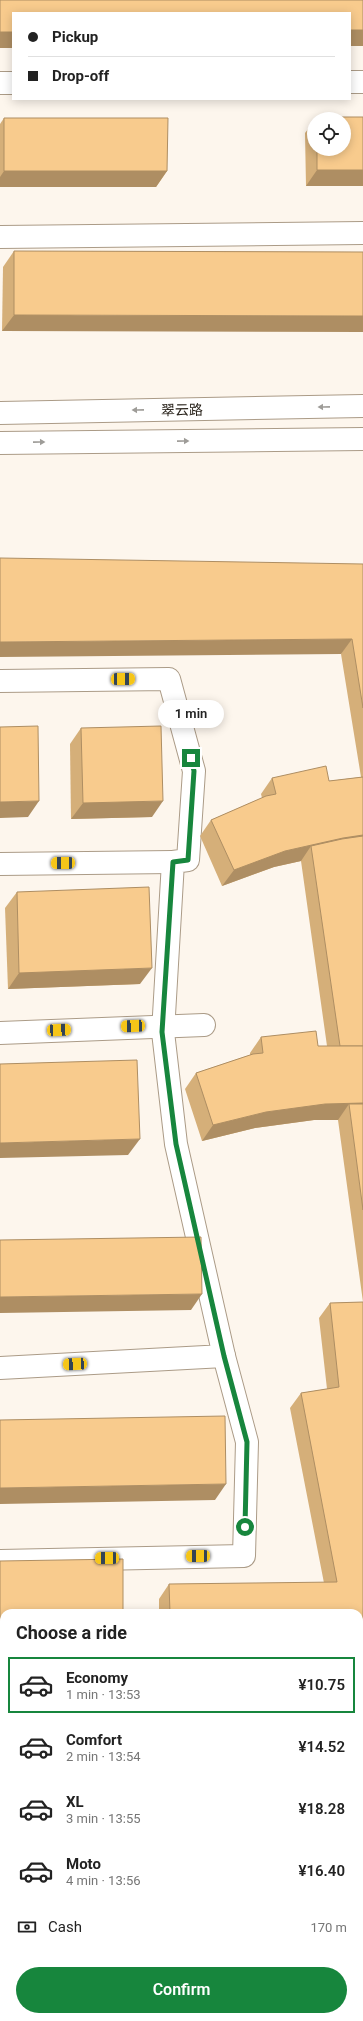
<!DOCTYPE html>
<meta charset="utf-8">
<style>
:root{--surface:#fff;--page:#f2f2f2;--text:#222;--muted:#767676;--line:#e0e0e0;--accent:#17863d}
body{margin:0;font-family:Roboto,"Noto Sans SC",sans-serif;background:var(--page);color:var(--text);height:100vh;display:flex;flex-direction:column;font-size:15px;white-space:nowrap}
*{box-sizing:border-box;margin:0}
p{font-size:13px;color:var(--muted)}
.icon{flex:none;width:22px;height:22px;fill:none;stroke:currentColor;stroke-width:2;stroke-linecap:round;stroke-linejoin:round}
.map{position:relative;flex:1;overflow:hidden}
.side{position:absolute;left:0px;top:1609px;width:363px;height:412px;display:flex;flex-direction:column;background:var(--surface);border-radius:12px 12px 0 0;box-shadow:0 2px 10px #0003}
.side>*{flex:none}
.guide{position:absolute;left:12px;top:12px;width:339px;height:88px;border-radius:0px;box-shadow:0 2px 10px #0003;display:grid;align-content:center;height:88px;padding:0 16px;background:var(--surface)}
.buttons{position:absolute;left:307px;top:112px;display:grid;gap:8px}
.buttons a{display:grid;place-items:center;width:44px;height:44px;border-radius:50%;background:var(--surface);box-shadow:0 2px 10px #0003;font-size:20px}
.end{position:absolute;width:18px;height:18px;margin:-9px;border:5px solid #17863d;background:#fff;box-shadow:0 0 0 2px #fff}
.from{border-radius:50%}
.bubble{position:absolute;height:28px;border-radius:14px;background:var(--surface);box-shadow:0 2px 10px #0003;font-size:13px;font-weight:600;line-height:28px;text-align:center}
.car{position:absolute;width:12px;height:24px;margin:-12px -6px;border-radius:5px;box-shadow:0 0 3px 1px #0007;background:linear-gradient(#f5c518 24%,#345 0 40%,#f5c518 0 76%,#345 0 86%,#f5c518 0)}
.guide b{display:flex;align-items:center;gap:14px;height:38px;font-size:15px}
.guide b+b{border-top:1px solid var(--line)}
.guide i{width:10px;height:10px;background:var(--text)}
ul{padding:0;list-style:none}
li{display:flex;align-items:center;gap:12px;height:56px;margin:0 8px 6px;padding:0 8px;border:2px solid transparent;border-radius:0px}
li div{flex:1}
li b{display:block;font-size:15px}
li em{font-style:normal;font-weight:600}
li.active{border-color:var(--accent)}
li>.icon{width:36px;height:36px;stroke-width:1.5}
h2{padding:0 16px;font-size:18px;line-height:48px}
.pay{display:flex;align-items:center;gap:10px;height:44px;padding:0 16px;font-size:15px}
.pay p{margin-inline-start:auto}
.primary-button{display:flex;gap:8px;margin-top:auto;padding:8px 16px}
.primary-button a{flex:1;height:46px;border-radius:24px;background:var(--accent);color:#fff;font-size:16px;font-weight:600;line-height:46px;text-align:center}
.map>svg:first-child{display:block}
</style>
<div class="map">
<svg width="363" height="2021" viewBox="0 0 363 2021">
<rect width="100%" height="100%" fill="#fdf6ed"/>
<path fill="#b9d281" d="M359,1937H363V2021H0V1941H4V2017H359Z"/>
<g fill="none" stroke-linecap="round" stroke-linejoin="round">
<defs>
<g id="minor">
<path d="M350,82H363"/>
<path d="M0,83H13"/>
<path d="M0,237L363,233"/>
<path d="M0,413L363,406"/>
<path d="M0,443L363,439"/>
<path d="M0,681L169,679L194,771L188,860L173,862L163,1032L176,1144L224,1356L0,1368"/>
<path d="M0,864L173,862"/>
<path d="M0,1033L204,1025"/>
<path d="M0,1561L244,1556L247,1442L224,1356"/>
</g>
<g id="major">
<path d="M359,1900H363"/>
<path d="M0,1905H4"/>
</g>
</defs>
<use href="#minor" stroke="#ab9b87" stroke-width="24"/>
<use href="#major" stroke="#b46f4f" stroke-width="24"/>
<use href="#minor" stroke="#fff" stroke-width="22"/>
<use href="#major" stroke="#ffc2a6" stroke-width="22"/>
</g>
<g fill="#d5af79">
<path d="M317,117H363V186H306L305,133L314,121V149H344V119H315Z"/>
<path d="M4,118L167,171L156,187H0V124Z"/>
<path d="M14,251L363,252L2,331L3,267Z"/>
<path d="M363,564V1697L359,1613H159V1599L169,1584L324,1583L290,1408L301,1393L327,1389L319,1318L330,1303L363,1302L338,1120H314L255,1128L202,1141L185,1089L196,1073L250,1055V1053L261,1037L318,1046H327L301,861L274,867L222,886L200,836L211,820L262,798L261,794L272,778L329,781L361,777L341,654Z"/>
<path d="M81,728L152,817L71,819L70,744Z"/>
<path d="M17,892L140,984L8,989L5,908Z"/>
</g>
<g fill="#ae8e63">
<rect x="350" y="30" width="13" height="16"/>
<rect x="0" y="32" width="13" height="16"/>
<path d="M317,170H363V186H306Z"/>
<path d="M4,171H167L156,187H0V177Z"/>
<path d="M14,315L363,316V332L2,331Z"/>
<path d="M352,639L341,654L0,657V642Z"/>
<path d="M39,801L28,817L0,818V802Z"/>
<path d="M163,801L152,817L71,819L83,803Z"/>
<path d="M363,835V850L311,846L301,861L274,867L222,886L234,870L285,851L343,838Z"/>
<path d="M152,968L140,984L8,989L19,973Z"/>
<path d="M363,1103V1119L349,1104L338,1120H314L255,1128L202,1141L213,1125L266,1112L325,1104Z"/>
<path d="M140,1139L128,1155L0,1158V1143Z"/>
<path d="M202,1294L191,1310L0,1313V1297Z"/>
<path d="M226,1484L215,1500L0,1504V1488Z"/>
<rect x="359" y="1683" width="4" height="14"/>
<path d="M0,1702H4V1716L0,1717Z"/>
</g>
<g fill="#f8cb8d" stroke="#ae8e63">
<path d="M0,0H363V30H350V13H13V32H0Z"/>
<path d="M317,117H363V170H317V149H344V119H317Z"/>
<path d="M4,118H168L167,171H4Z"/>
<path d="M14,251L363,252V316L14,315Z"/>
<path d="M0,558L363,564V708L352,639L0,642Z"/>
<path d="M38,726L39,801L0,802V727Z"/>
<path d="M161,726L163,801L83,803L81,728Z"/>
<path d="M326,766L329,781L363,777V835L343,838L285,851L234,870L211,820L266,796L276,794L272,778Z"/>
<path d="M363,836V1046H340L311,846L342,839Z"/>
<path d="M149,887L152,968L19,973L17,892Z"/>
<path d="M316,1031L318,1046H363V1103L325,1104L266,1112L213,1125L196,1073L253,1054L263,1053L261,1037Z"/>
<path d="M137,1060L140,1139L0,1143V1064Z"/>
<path d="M349,1104H363V1210Z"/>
<path d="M201,1237L202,1294L0,1297V1240Z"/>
<path d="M363,1302V1683H359V1613H170L169,1584L337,1582L301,1393L339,1387L330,1303Z"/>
<path d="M225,1416L226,1484L0,1488V1420Z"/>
<path d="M123,1559V1613H4V1702H0V1561Z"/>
</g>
<defs><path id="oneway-solid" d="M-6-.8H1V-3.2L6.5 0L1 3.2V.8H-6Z"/></defs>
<g fill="#9e9c98">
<use href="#oneway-solid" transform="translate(324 407) rotate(179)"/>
<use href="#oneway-solid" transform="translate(138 410) rotate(179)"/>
<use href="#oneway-solid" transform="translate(183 441) rotate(-1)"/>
<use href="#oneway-solid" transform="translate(39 442) rotate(-1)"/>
</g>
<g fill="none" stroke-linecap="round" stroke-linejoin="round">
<path stroke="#17863d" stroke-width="5" d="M191,758L194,771L188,860L173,862L162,1032L176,1144L224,1356L247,1442L245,1527"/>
</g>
<g text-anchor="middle" stroke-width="4" stroke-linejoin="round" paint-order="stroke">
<g font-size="14" fill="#28221a" stroke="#fff">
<text transform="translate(182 410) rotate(-1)" y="5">翠云路</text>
</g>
</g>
</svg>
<div class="buttons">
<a><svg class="icon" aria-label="locate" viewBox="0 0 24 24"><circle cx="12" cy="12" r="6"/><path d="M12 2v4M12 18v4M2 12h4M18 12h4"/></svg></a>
</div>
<i class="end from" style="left:245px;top:1527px"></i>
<i class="end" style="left:191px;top:758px"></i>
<div class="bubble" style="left:158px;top:700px;width:66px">1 min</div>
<i class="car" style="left:123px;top:679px;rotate:89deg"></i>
<i class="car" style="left:63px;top:863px;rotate:269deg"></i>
<i class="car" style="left:133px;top:1026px;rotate:268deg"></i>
<i class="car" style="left:59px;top:1030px;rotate:87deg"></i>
<i class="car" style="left:75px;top:1364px;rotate:267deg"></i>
<i class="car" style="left:198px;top:1556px;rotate:269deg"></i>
<i class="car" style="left:107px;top:1558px;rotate:269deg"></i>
<div class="guide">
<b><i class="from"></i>Pickup</b>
<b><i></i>Drop-off</b>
</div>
<section class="side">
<h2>Choose a ride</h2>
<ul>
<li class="active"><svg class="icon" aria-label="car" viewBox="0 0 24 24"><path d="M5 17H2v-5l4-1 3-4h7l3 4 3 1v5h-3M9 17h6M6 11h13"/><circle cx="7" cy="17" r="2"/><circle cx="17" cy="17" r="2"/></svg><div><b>Economy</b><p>1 min · 13:53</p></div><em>¥10.75</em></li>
<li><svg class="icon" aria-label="car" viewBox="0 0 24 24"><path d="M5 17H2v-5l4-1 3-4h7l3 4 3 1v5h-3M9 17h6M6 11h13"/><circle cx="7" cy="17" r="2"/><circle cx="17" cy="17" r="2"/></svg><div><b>Comfort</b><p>2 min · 13:54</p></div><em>¥14.52</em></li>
<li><svg class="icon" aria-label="car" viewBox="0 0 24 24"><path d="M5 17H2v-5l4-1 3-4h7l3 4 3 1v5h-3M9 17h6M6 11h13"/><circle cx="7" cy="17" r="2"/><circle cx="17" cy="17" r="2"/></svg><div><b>XL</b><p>3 min · 13:55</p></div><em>¥18.28</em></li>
<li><svg class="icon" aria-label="car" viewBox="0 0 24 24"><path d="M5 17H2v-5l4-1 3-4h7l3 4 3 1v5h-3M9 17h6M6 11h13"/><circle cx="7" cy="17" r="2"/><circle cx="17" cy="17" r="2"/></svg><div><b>Moto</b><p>4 min · 13:56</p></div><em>¥16.40</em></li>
</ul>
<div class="pay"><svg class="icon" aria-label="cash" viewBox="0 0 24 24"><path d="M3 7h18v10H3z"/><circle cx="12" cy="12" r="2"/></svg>Cash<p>170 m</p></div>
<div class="primary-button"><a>Confirm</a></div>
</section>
</div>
